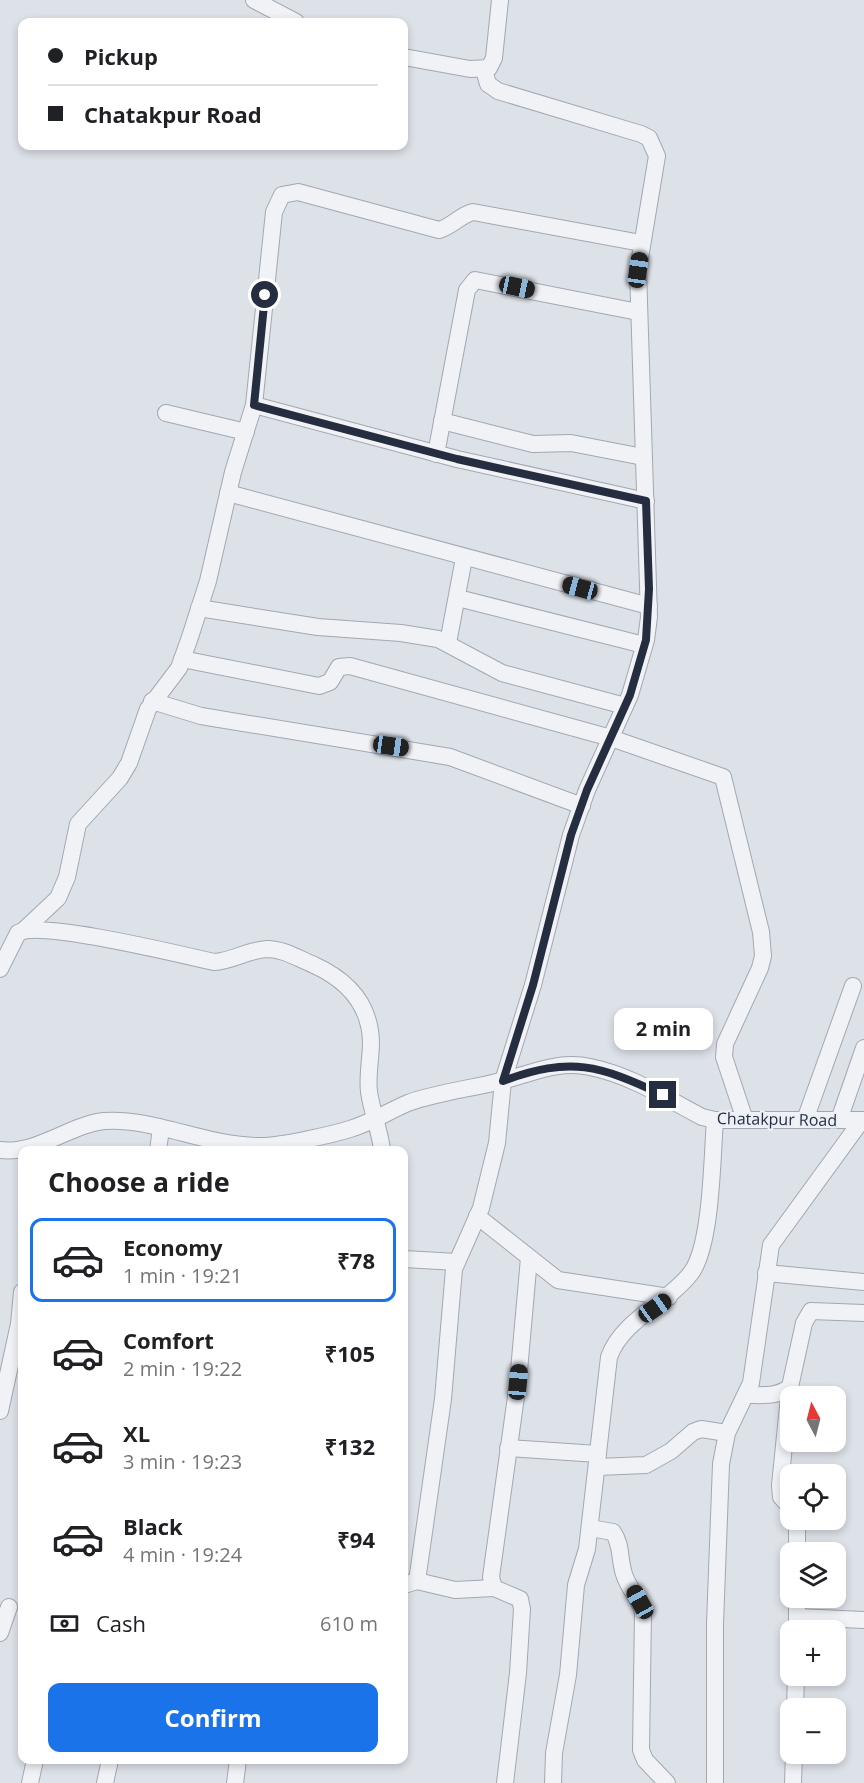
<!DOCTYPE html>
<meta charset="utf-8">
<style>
:root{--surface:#fff;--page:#f2f2f2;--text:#202124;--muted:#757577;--line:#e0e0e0;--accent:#1a73e8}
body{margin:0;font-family:"Open Sans",sans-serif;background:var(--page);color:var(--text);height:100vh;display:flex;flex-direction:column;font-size:22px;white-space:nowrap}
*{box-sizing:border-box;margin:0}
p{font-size:20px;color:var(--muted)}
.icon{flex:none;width:33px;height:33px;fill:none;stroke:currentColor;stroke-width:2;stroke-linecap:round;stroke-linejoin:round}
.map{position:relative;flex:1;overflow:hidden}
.drawer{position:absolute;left:18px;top:1146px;width:390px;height:618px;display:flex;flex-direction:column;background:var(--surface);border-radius:12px;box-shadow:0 3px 9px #0003}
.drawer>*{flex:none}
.guide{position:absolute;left:18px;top:18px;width:390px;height:132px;border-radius:12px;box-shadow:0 3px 9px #0003;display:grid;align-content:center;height:132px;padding:0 30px;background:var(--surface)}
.needle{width:39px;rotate:353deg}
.tools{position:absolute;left:780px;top:1386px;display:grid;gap:12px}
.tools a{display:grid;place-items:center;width:66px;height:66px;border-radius:12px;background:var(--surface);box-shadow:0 3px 9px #0003;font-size:30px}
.end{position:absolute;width:27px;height:27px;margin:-14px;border:8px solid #252e40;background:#fff;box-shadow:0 0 0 3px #fff}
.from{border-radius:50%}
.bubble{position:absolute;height:42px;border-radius:12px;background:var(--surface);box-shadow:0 3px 9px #0003;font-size:20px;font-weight:700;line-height:42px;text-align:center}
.car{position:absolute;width:18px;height:36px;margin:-18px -9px;border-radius:8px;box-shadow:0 0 4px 2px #0007;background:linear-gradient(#222 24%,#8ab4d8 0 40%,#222 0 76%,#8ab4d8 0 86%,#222 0)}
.guide b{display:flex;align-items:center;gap:21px;height:57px;font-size:22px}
.guide b+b{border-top:2px solid var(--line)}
.guide i{width:15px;height:15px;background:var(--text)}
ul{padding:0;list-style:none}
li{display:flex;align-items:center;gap:18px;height:84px;margin:0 12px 9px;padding:0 18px;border:3px solid transparent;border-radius:12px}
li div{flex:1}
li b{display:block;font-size:22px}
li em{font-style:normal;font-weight:700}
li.current{border-color:var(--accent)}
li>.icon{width:54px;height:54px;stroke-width:1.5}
h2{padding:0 30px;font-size:27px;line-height:72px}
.pay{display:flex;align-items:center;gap:15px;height:66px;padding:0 30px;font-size:22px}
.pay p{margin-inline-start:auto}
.cta{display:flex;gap:12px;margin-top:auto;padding:12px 30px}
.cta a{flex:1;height:69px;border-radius:12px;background:var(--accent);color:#fff;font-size:24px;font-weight:700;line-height:69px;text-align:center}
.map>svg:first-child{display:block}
</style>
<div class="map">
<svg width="864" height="1783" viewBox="0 0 864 1783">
<rect width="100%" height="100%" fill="#dde1e8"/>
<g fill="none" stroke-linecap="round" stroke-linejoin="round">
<defs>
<g id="minor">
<path d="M254,0L296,22"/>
<path d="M404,57L470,69L489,68L494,58L500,0"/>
<path d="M254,405L457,459L646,501"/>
<path d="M166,413L246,432"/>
<path d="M442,421L533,444L571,443L643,457"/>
<path d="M436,454L467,290L475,280L638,312"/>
<path d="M228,493L649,606"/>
<path d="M458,598L644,645"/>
<path d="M199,608L318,627L401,633L438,639L502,673L625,706"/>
<path d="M448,643L464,558"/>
<path d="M182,659L319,686L330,682L339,667L350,666L611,738L723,777L761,932L763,956L760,968L725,1044L724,1057L745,1120"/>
<path d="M152,701L201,716L450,757L582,806"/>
<path d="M24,930L58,898L67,877L78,824L120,778L129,763L148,709L179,668L190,637L208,581L233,472L254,405L274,212L282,195L298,192L439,230C453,226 460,215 473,212L641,243"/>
<path d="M0,969L18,933C40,920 182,955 214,962C232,961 248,950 267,949C284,949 299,959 314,965C347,980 370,1004 371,1042C371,1058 367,1076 369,1092C372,1112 380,1131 382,1150"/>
<path d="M805,1120L853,986"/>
<path d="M839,1120L864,1048"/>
<path d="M0,1150C36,1155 69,1125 104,1121C153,1117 208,1147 261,1146C280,1146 331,1135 350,1129C370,1123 389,1111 408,1103C438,1092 470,1089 501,1081C531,1074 558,1060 590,1067C630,1075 666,1098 702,1117L715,1120H864"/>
<path d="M158,1150L161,1129"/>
<path d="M477,1216L558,1280L669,1297"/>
<path d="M404,1259L457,1262"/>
<path d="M766,1273L864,1282"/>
<path d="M790,1387L780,1485L781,1497L790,1507"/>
<path d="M748,1395C764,1395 777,1397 790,1387L804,1323L811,1311L864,1313"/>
<path d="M0,1411L19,1324L22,1292"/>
<path d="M508,1448L598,1454"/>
<path d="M597,1467L646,1465L671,1451L693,1432L701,1429L727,1433"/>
<path d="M590,1528L613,1532C622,1545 619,1559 624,1574C628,1588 639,1597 643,1612L641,1750L645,1760L667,1783"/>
<path d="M797,1552V1520"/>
<path d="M417,1581L443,1399L454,1269L481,1208L497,1143L503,1081L533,985L571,835L587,790L630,695L646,640L649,617L638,270L657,156L649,138L641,134L498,91L488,84L484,70"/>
<path d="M404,1585L417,1581L455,1590L494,1588"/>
<path d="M797,1598V1630"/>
<path d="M797,1617L864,1620"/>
<path d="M0,1633L9,1607"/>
<path d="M795,1708L796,1676"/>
<path d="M30,1783L35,1760"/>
<path d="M105,1783L110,1760"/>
<path d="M235,1783L238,1760"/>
<path d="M505,1783L518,1673L522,1609L520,1599L494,1588L491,1577L518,1382L529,1258"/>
<path d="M553,1783L554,1753L568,1675L576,1585L587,1549L609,1357C623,1319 667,1304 691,1273C712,1245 712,1156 715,1120"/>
<path d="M715,1783V1624L721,1464L727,1433L751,1383L771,1245L862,1120"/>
<path d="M793,1783L794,1754"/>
</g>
</defs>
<use href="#minor" stroke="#a2a8b2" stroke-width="18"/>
<use href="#minor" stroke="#f0f2f6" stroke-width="16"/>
</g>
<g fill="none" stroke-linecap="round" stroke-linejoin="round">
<path stroke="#252e40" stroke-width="8" d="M265,295L254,405L457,459L646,501L649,589L646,640L630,695L587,790L571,835L533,985L503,1081C571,1056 599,1065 663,1095"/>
</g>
<g text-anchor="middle" stroke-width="4.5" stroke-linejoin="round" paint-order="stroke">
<g font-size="16" fill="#252e40" stroke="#ecf0f6">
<text transform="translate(777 1119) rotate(1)" y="6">Chatakpur Road</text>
</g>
</g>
</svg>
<div class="tools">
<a><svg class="needle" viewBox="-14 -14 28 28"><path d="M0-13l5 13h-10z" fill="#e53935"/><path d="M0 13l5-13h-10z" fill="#757577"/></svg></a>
<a><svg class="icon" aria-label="locate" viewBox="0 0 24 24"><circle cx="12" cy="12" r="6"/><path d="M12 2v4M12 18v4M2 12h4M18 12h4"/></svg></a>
<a><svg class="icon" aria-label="layers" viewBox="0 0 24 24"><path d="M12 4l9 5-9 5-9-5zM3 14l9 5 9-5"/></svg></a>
<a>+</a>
<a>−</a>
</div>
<i class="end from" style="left:265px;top:295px"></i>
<i class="end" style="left:663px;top:1095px"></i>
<div class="bubble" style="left:614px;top:1008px;width:99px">2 min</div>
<i class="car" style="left:638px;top:270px;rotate:8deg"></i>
<i class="car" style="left:517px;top:287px;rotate:102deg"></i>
<i class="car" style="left:580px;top:588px;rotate:285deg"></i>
<i class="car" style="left:391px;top:746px;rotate:98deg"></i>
<i class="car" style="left:655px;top:1308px;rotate:55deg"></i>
<i class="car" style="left:518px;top:1382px;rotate:5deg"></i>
<i class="car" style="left:640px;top:1602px;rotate:331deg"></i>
<div class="guide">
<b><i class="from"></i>Pickup</b>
<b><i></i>Chatakpur Road</b>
</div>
<section class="drawer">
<h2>Choose a ride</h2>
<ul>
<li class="current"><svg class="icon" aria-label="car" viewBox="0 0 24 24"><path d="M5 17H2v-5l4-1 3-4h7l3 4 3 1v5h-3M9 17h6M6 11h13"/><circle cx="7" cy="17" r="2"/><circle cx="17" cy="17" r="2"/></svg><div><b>Economy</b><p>1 min · 19:21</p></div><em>₹78</em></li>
<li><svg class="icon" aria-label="car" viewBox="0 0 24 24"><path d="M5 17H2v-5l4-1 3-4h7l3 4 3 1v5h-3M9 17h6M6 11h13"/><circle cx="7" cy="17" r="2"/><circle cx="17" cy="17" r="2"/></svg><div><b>Comfort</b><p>2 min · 19:22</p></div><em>₹105</em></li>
<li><svg class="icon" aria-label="car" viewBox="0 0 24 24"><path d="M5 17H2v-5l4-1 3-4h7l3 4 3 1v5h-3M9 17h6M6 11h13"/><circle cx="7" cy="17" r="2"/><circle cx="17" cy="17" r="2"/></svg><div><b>XL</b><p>3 min · 19:23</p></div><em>₹132</em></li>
<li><svg class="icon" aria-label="car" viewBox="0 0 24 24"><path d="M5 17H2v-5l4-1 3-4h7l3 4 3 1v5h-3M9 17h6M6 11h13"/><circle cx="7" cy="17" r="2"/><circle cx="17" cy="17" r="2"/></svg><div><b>Black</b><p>4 min · 19:24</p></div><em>₹94</em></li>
</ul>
<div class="pay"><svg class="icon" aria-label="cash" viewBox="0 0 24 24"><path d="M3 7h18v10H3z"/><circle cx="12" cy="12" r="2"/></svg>Cash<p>610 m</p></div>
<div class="cta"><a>Confirm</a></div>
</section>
</div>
